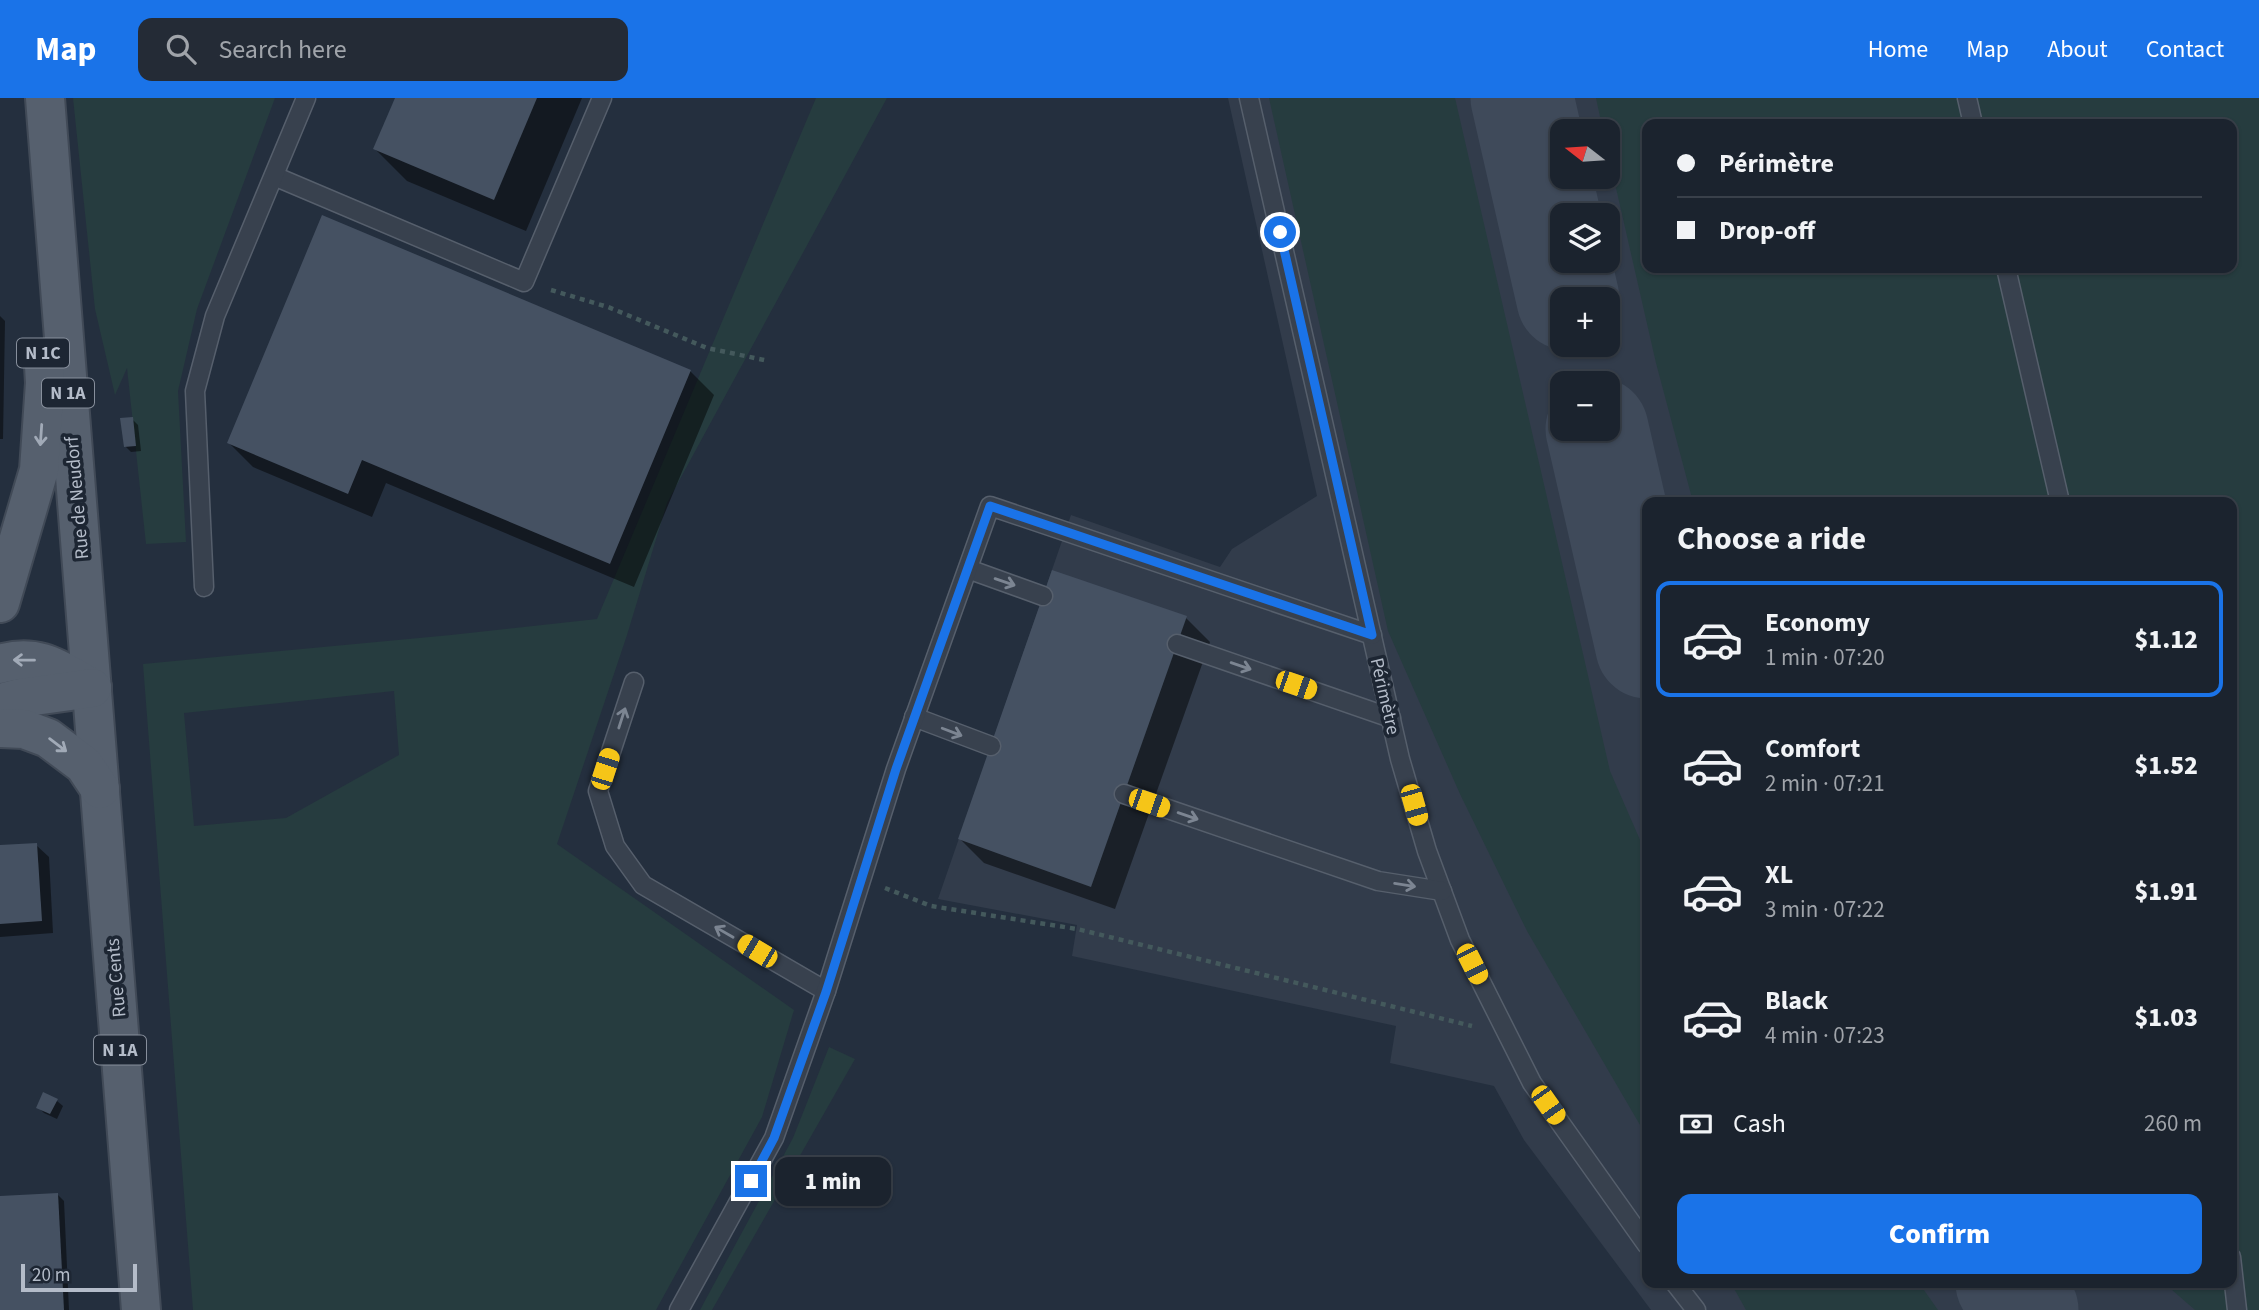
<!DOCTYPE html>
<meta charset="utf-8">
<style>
:root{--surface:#1b232e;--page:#242b36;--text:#f1f3f6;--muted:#a0a4aa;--line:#39404a;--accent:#1a73e8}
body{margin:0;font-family:"Source Sans 3",sans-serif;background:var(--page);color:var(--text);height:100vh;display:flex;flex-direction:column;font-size:26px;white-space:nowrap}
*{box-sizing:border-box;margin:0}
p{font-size:23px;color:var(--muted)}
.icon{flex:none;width:38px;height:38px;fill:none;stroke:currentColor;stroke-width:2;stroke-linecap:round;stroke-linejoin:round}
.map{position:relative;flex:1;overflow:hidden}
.sheet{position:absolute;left:1642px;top:399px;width:595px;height:791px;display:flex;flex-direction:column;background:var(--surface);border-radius:14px;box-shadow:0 2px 5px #0004,0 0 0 2px var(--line)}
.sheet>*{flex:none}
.guide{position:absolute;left:1642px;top:21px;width:595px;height:154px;border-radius:14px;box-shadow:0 2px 5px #0004,0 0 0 2px var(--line);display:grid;align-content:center;height:154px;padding:0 35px;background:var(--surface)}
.needle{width:46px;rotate:287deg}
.fabs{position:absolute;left:1550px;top:21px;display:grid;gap:14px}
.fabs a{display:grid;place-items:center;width:70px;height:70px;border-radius:14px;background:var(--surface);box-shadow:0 2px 5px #0004,0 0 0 2px var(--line);font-size:35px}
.scale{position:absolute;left:21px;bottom:18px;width:116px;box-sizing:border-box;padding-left:7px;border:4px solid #b4bcc9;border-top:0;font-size:19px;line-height:24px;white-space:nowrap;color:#b4bcc9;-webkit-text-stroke:5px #1d2633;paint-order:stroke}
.end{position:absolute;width:32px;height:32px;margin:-16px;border:9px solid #1a73e8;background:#fff;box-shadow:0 0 0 4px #fff}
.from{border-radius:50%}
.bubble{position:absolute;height:49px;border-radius:14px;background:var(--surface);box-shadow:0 2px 5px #0004,0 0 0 2px var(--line);font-size:23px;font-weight:800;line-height:49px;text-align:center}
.car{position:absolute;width:21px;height:42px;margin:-21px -10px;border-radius:9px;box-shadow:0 0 5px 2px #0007;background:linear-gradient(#f5c518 24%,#345 0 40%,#f5c518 0 76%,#345 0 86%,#f5c518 0)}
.guide b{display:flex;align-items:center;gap:24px;height:66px;font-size:26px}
.guide b+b{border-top:2px solid var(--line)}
.guide i{width:18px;height:18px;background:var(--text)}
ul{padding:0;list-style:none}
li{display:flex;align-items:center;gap:21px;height:116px;margin:0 14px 10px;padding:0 21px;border:4px solid transparent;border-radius:14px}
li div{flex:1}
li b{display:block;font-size:26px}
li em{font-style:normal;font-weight:800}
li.current{border-color:var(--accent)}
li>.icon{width:63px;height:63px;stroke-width:1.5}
h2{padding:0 35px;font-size:32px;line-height:84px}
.pay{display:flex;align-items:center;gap:18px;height:77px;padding:0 35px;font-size:26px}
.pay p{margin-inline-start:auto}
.cta{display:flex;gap:14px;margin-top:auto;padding:14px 35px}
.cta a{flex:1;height:80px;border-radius:14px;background:var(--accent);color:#fff;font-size:28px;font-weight:800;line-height:80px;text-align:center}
header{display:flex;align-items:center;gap:42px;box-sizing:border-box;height:98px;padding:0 35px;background:var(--accent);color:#fff}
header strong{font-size:33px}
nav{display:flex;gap:38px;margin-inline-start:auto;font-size:24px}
.search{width:490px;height:63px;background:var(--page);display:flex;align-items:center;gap:18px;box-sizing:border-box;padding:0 24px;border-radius:14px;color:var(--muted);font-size:26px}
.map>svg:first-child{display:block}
</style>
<header>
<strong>Map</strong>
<div class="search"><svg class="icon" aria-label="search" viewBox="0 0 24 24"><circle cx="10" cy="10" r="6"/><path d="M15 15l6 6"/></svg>Search here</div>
<nav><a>Home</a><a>Map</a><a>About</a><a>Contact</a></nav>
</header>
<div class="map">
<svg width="2259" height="1212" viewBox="0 0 2259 1212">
<rect width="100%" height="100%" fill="#242f3e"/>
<path fill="#323c4b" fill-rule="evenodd" d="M1228,0H2259V1212H1651L1524,1042L1494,988L1390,965L1396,928L1072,858L1077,827L938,801L1071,417L1220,469L1232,451L1317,398ZM1647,26H2231V170H1647ZM1563,33H1608V79H1563ZM1563,117H1608V163H1563ZM1563,201H1608V247H1563ZM1563,285H1608V331H1563ZM1647,404H2231V1185H1647Z"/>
<g fill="#263c3f" fill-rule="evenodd">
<path d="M73,0H275L197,211L178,293L186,444L146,446L127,270L115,297L95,211Z"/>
<path d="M816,0H887L667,405L627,537L557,746L794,912L762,1019L656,1212H193L143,566L451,537L597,521ZM394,593L399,657L286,720L194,728L184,615Z"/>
<path d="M1269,0H1455L1610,673L1647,758V1039L1527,833L1460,696L1388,533Z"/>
<path d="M1596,0H2259V1212H2195L2164,1185H2231V404H1693L1656,265L1608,55V33H1603ZM1647,26H2231V170H1647Z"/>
<path d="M829,949L855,961L712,1212H700L793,1040Z"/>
<path d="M1731,1185H1919L1938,1212H1746Z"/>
</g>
<g fill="#0007">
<path d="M396,0H582L526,133L407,83L375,51Z"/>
<path d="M0,218L5,223L3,341H0Z"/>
<path d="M690,273L714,297L634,489L386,385L372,419L253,369L229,345Z"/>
<path d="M132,321L138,327L141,353L131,354L125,348Z"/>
<path d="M1186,520L1210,544L1115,811L984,765L960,741Z"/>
<path d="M36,747L49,759L53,835L0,839V749Z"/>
<path d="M57,1003L63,1008L57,1021L44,1015L38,1009Z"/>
<path d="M58,1097L64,1103L69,1212H0V1100Z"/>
</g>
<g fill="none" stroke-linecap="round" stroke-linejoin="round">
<g stroke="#3f4a5a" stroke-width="103">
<path d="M1522,0L1568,201"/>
<path d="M1597,331L1647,549"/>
<path d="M2007,1185L2027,1212"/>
</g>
</g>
<g fill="#455162">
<path d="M395,0H537L494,102L373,51Z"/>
<path d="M322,117L691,272L610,466L362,362L348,396L227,345Z"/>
<path d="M133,319L136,348L124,349L120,320Z"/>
<path d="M1052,472L1187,518L1091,789L958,741Z"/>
<path d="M37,745L42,823L0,826V747Z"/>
<path d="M43,994L58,1001L50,1016L36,1010Z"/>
<path d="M58,1095L64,1212H0V1098Z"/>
</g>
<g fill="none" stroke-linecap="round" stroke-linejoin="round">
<defs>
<g id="service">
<path d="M1249,0L1400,661L1427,753L1460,842L1532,985L1647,1147"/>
<path d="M1967,0L1973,26"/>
<path d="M274,78L524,184L602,0"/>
<path d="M2006,170L2060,404"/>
<path d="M968,471L1043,498"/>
<path d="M204,489L195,293L215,218L306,0"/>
<path d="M1177,546L1391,620"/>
<path d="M634,584L598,693L615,748L643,787L826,893"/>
<path d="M914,619L991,648"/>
<path d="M1124,696L1378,783L1442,793"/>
<path d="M2231,1159L2237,1212"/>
<path d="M1675,1185L1696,1212"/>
<path d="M679,1212L774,1040L826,893L896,671L990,408L1372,537"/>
</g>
<g id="primary">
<path d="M45,0L141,1212"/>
<path d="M0,505L39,372L45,285L44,268"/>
<path d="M0,566C38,554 60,572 92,590"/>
<path d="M0,605L20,600L92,590"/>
<path d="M0,630L24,631L48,640L84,667L100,691"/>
</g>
</defs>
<use href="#service" stroke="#565f6c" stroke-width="21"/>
<use href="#primary" stroke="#414a57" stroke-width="42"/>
<g stroke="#44595c" stroke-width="4.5" stroke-dasharray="5 5" stroke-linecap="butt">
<path d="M551,192L608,209L707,250L769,263"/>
<path d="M885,790L931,808L1077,831L1472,928"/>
</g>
<use href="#service" stroke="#38414e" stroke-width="18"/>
<use href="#primary" stroke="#56606e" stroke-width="38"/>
</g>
<defs><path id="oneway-shaft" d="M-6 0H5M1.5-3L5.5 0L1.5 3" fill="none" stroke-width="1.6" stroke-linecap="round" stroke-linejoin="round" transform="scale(1.75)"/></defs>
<g stroke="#a1aab7">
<use href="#oneway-shaft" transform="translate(41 337) rotate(94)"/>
<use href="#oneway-shaft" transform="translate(24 562) rotate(-179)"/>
<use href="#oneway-shaft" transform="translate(58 647) rotate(37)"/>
</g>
<g stroke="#7c8592">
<use href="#oneway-shaft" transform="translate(1005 484) rotate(19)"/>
<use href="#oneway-shaft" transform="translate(1241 568) rotate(19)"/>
<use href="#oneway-shaft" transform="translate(622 620) rotate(-72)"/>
<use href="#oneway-shaft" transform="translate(952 634) rotate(21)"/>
<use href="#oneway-shaft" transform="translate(1188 718) rotate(19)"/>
<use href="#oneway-shaft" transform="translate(1405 787) rotate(9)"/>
<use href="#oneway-shaft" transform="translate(724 834) rotate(-150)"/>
</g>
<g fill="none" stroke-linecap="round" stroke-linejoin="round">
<path stroke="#1a73e8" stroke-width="9" d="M751,1083L774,1040L826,894L896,671L990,408L1372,537L1280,134"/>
</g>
<g text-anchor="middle" stroke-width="7" stroke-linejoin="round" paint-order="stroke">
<g fill="#1d2633" stroke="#878f9c" stroke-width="2">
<rect x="17" y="240.5" width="52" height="29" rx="5"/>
<rect x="42" y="280.5" width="52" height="29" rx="5"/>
<rect x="94" y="937.5" width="52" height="29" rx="5"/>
</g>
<g font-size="18" font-weight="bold" fill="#b4bcc9">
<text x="43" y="261">N 1C</text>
<text x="68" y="301">N 1A</text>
<text x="120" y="958">N 1A</text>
</g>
<g font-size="19" fill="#b4bcc9" stroke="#1d2633">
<text transform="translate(76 400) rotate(-95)" y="7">Rue de Neudorf</text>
<text transform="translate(1386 598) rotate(77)" y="7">Périmètre</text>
<text transform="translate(115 880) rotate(-95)" y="7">Rue Cents</text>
</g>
</g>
</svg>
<div class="fabs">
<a><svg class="needle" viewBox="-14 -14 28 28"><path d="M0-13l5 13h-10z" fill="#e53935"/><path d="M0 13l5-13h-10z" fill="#a0a4aa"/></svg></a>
<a><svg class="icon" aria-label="layers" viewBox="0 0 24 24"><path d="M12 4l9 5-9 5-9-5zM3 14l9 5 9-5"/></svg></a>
<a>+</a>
<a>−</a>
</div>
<div class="scale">20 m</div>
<i class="end from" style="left:1280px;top:134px"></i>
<i class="end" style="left:751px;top:1083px"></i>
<div class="bubble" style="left:775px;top:1059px;width:116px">1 min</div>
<i class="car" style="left:1296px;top:587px;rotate:109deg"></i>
<i class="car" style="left:605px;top:671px;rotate:18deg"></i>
<i class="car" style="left:1149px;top:705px;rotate:109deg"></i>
<i class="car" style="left:1414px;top:707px;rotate:164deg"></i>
<i class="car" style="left:757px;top:853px;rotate:301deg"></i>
<i class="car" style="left:1472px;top:866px;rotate:153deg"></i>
<i class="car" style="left:1548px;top:1007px;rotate:145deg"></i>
<div class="guide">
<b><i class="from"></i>Périmètre</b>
<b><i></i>Drop-off</b>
</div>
<section class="sheet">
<h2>Choose a ride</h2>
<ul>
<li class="current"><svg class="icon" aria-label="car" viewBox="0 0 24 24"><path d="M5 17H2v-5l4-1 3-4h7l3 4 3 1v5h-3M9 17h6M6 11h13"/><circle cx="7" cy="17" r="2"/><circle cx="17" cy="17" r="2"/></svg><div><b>Economy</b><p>1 min · 07:20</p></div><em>$1.12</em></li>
<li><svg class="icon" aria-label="car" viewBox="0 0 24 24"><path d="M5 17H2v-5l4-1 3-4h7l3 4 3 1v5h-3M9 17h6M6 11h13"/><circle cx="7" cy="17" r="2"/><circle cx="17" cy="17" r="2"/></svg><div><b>Comfort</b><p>2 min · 07:21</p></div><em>$1.52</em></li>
<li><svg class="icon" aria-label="car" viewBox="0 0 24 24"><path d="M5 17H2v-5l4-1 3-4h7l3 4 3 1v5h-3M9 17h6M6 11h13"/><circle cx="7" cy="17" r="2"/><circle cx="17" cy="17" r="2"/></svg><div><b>XL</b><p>3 min · 07:22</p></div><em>$1.91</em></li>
<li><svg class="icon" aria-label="car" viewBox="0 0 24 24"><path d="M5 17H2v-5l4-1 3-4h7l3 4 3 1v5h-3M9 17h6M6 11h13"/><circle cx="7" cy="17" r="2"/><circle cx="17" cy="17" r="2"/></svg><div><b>Black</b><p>4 min · 07:23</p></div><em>$1.03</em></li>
</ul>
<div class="pay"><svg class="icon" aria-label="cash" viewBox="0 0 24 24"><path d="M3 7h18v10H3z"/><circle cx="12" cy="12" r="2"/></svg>Cash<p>260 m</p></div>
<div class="cta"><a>Confirm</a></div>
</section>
</div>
